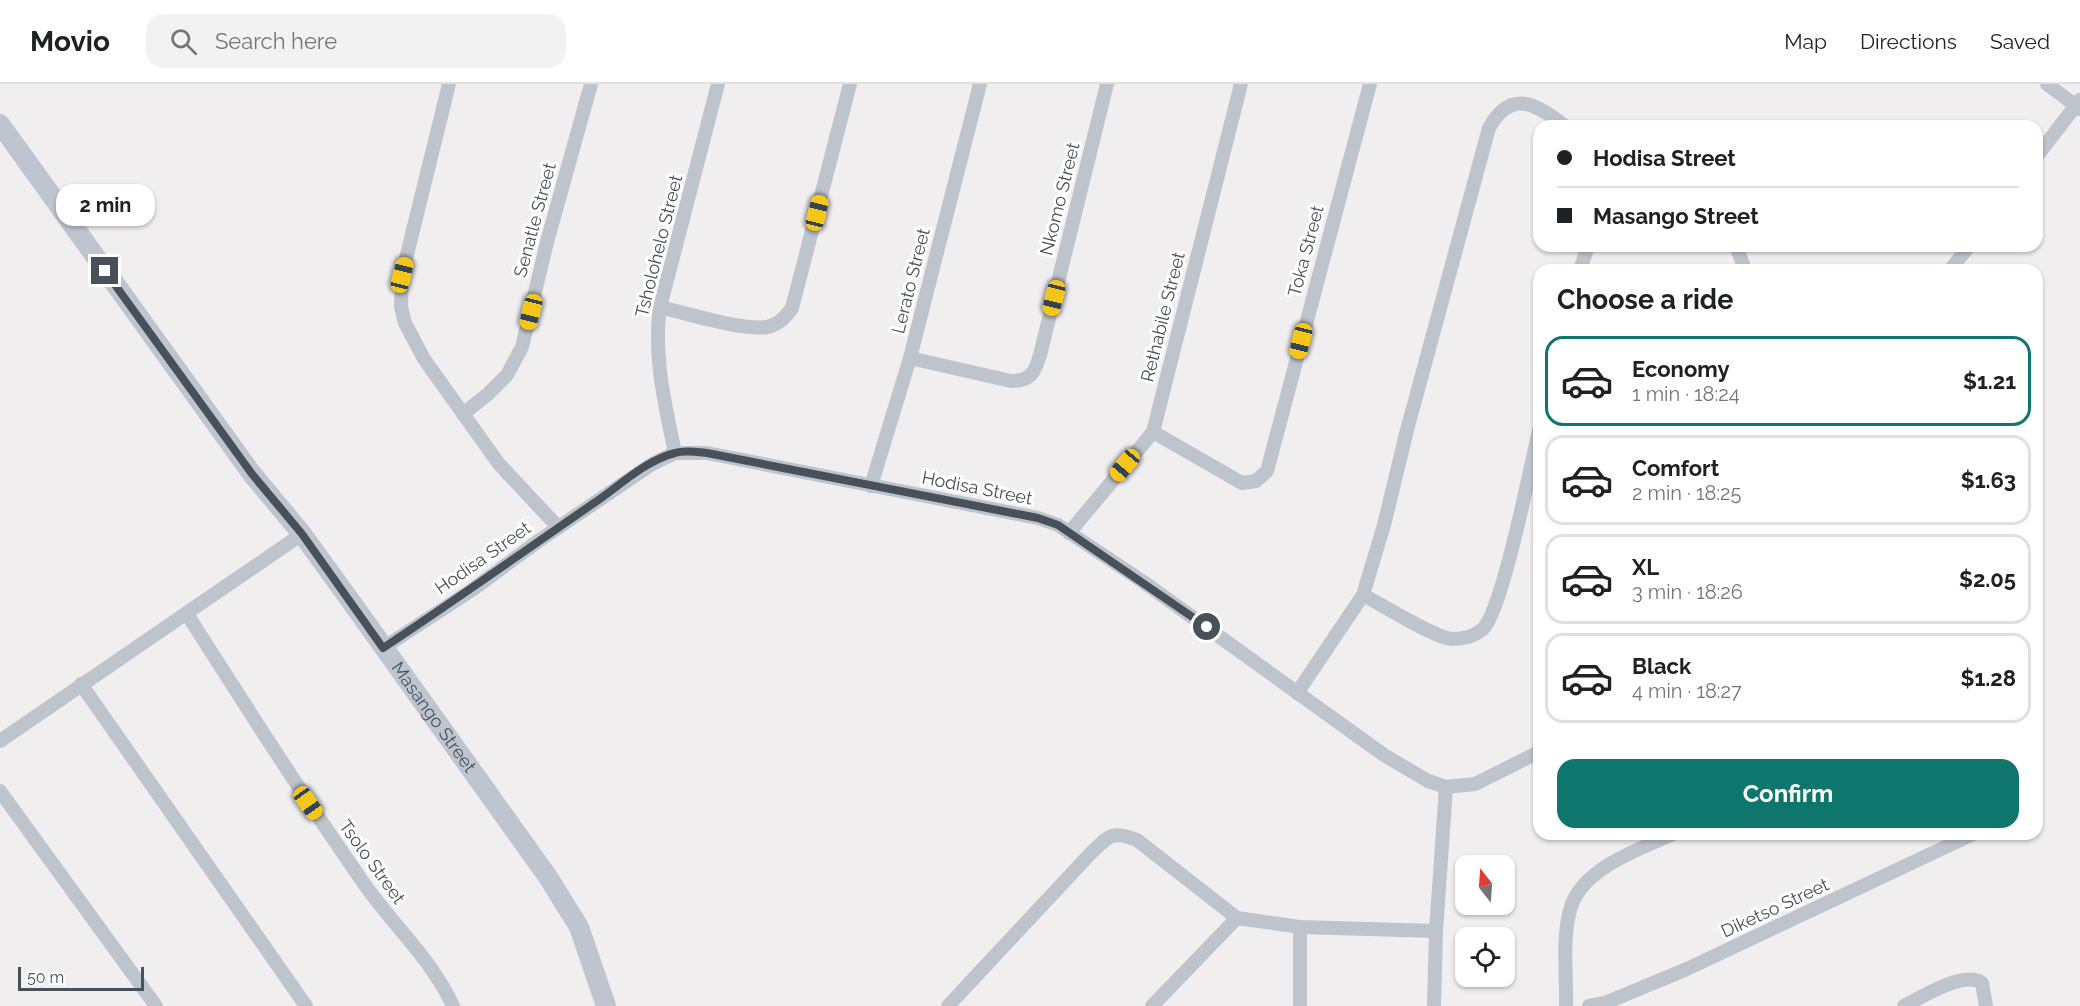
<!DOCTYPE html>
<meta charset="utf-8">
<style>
:root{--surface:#fff;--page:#f2f2f2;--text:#202124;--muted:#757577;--line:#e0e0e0;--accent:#0f766e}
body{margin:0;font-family:Raleway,sans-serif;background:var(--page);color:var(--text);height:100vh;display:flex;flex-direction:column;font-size:22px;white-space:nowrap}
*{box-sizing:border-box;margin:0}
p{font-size:20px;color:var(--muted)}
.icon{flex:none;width:33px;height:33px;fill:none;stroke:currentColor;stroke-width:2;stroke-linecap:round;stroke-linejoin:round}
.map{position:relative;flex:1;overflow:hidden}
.sheet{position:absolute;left:1533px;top:180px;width:510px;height:576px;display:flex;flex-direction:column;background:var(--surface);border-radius:18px;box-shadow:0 2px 4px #0004}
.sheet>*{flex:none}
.guide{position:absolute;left:1533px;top:36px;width:510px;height:132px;border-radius:18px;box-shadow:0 2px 4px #0004;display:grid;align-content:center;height:132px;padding:0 24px;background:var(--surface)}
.needle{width:39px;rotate:343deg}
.controls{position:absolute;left:1455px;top:771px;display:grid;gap:12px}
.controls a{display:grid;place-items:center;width:60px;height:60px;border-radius:12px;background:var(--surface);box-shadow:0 2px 4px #0004;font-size:30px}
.scale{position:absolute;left:18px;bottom:15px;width:126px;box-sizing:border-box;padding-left:6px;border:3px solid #485059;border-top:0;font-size:16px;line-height:21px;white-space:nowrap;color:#485059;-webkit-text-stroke:4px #fff;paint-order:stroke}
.end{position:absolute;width:27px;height:27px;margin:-14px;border:8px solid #485059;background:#fff;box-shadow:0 0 0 3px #fff}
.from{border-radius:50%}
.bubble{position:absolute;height:42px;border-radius:18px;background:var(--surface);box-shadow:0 2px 4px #0004;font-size:20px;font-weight:700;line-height:42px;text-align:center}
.car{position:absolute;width:18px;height:36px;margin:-18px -9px;border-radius:8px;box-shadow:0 0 4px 2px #0007;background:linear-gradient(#f5c518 24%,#345 0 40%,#f5c518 0 76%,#345 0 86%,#f5c518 0)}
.guide b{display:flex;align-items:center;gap:21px;height:57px;font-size:22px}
.guide b+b{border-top:2px solid var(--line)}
.guide i{width:15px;height:15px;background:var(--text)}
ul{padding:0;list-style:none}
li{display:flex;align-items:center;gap:18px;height:90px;margin:0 12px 9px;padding:0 12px;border:3px solid var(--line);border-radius:18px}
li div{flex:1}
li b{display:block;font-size:22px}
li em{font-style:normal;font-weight:700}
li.active{border-color:var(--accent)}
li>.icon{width:54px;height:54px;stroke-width:1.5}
h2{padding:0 24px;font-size:27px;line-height:72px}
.cta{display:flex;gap:12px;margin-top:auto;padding:12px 24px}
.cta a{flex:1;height:69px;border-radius:18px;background:var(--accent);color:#fff;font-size:24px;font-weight:700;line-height:69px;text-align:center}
header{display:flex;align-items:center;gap:36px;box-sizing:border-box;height:84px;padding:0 30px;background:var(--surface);border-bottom:2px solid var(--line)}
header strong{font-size:28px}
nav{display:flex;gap:33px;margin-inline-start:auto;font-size:21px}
.search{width:420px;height:54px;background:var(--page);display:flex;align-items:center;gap:15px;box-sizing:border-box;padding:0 21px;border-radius:18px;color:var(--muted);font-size:22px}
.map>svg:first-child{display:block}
</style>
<header>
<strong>Movio</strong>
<div class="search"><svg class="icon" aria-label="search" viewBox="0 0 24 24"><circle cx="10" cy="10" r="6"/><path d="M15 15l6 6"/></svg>Search here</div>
<nav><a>Map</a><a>Directions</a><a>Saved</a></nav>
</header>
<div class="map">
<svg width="2080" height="922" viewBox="0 0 2080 922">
<rect width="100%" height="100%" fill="#f0eeee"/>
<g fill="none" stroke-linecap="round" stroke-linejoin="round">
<g stroke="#bec4cb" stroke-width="14">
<path d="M449,0L402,191L401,223L405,239L424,275L499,380L558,443"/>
<path d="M2047,0L2080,25"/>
<path d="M2037,72L2080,16"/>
<path d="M1736,162L1743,180V186"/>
<path d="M1580,186L1588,162"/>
<path d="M1950,186L1969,162"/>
<path d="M660,223C685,229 744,247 767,243C778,241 786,233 792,224L850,0"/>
<path d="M910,274L1011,297C1031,297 1035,288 1040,271L1107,0"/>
<path d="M463,330L488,310L507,291L522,263L547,158L591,0"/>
<path d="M1153,348L1242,399L1256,397L1267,387L1370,0"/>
<path d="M675,369C665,320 653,273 660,223L718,0"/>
<path d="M871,402L910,274L980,0"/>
<path d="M1069,449L1153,348L1241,0"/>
<path d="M1363,511C1381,520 1436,555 1453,555C1463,555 1475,552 1483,545C1503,524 1530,384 1539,347"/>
<path d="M187,530C245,621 303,712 365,801C393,841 433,877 453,922"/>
<path d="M383,564L472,506L537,458L652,380L675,369H707L1038,434L1058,441L1142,497L1384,671L1428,697L1446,703L1475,700L1539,668"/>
<path d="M81,600L306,922"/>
<path d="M1297,609L1363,511L1384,441L1407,346L1489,44C1511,4 1536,20 1565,42"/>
<path d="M0,657L302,450"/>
<path d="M0,707L156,922"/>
<path d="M1300,843V922"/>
<path d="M948,922L1090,770C1109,752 1111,746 1137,756L1237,834L1300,843L1436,847"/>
<path d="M1152,922L1237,834"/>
<path d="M1434,922L1436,847L1446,703"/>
<path d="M1566,922C1567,890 1561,850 1572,820C1586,783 1640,765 1673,750"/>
<path d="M1589,922L1605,919L1687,885L1973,750"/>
<path d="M1904,922C1922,913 1964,886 1982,899L1986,922"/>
</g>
<path stroke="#bec5cf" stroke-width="20" id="s1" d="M0,40L252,390L302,450L347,512L548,793L579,843L606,922"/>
</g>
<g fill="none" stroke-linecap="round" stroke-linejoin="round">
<path stroke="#485059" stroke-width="8" d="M105,187L252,390L302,450L383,564C454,517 523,468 594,419C618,403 646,376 675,369C685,366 697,368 707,369L1038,434L1058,441L1207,543"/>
</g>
<g text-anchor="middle" stroke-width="6" stroke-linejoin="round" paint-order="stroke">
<g font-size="18" fill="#485059" stroke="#fff">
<text transform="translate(1060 115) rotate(-76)" y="6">Nkomo Street</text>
<text transform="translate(535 136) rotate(-75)" y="6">Senatle Street</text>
<text transform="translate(659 162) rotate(-76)" y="6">Tsholohelo Street</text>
<text transform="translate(1306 167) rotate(-75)" y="6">Toka Street</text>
<text transform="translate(911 197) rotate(-76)" y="6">Lerato Street</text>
<text transform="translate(1163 233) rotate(-76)" y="6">Rethabile Street</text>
<text transform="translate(977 404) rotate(11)" y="6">Hodisa Street</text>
<text transform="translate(483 474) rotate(-35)" y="6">Hodisa Street</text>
<text dy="6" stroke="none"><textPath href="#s1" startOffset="735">Masango Street</textPath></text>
<text transform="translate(372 778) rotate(54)" y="6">Tsolo Street</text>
<text transform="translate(1775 824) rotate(-25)" y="6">Diketso Street</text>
</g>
</g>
</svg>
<div class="controls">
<a><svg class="needle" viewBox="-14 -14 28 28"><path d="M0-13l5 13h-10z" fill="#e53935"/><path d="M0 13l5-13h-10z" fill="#757577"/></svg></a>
<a><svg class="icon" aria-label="locate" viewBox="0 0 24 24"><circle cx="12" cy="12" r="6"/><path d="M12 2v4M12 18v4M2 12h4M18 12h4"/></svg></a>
</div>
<div class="scale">50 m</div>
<i class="end from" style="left:1207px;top:543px"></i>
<i class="end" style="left:105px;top:187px"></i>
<div class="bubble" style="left:56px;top:100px;width:99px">2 min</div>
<i class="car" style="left:817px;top:129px;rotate:14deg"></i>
<i class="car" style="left:402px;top:191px;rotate:14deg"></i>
<i class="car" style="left:1054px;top:214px;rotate:194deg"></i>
<i class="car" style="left:531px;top:228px;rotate:194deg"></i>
<i class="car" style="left:1301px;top:257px;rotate:194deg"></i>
<i class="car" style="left:1125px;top:381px;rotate:220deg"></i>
<i class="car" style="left:308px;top:719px;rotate:145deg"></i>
<div class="guide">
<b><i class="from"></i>Hodisa Street</b>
<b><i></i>Masango Street</b>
</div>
<section class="sheet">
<h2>Choose a ride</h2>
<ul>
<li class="active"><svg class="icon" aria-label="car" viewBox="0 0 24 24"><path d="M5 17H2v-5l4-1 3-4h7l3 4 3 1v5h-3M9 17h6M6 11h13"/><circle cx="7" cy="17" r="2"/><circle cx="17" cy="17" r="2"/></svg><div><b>Economy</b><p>1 min · 18:24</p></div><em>$1.21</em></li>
<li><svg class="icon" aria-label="car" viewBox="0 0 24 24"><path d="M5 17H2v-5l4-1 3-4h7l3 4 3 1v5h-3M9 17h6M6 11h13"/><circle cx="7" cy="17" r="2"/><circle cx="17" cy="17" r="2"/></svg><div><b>Comfort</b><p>2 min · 18:25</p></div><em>$1.63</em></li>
<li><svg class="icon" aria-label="car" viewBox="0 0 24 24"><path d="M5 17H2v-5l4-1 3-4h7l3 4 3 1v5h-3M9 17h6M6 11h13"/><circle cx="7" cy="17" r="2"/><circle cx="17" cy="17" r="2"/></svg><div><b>XL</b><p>3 min · 18:26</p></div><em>$2.05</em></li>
<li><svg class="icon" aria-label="car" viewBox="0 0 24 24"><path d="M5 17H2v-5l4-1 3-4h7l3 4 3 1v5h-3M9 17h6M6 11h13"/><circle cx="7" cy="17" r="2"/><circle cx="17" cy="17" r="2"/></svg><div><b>Black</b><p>4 min · 18:27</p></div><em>$1.28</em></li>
</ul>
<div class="cta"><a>Confirm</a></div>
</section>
</div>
